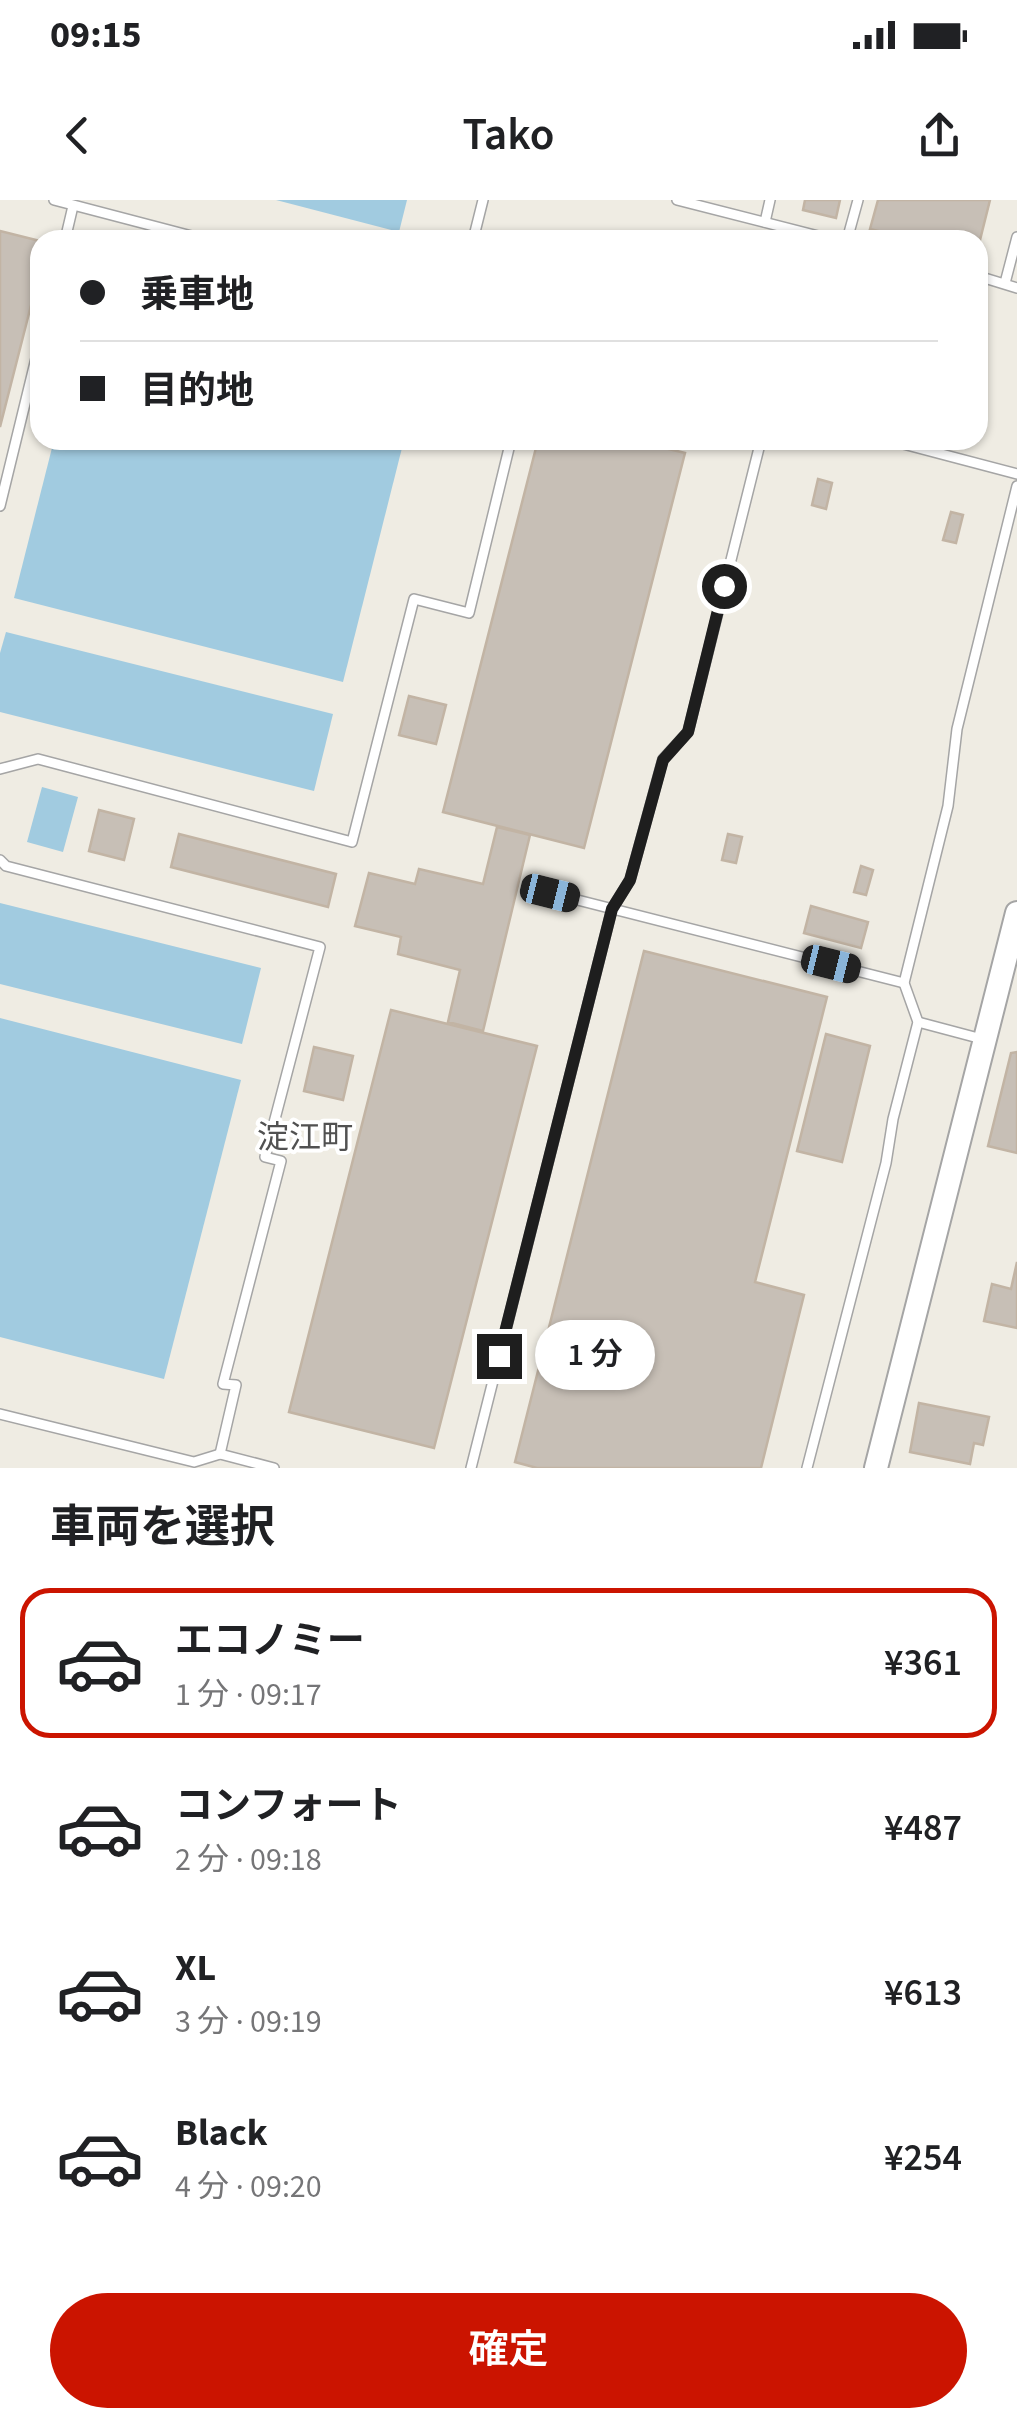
<!DOCTYPE html>
<html lang="ja">
<meta charset="utf-8">
<style>
:root{--surface:#fff;--page:#f2f2f2;--text:#202124;--muted:#757577;--line:#e0e0e0;--accent:#cb1400}
body{margin:0;font-family:"Source Sans 3","Noto Sans JP",sans-serif;background:var(--page);color:var(--text);height:100vh;display:flex;flex-direction:column;font-size:38px;white-space:nowrap}
*{box-sizing:border-box;margin:0}
p{font-size:32px;color:var(--muted)}
.icon{flex:none;width:55px;height:55px;fill:none;stroke:currentColor;stroke-width:2;stroke-linecap:round;stroke-linejoin:round}
.map{position:relative;height:1268px;overflow:hidden}
.side{display:flex;flex-direction:column;background:var(--surface);flex:1}
.side>*{flex:none}
.banner{position:absolute;left:30px;top:30px;width:958px;height:220px;border-radius:30px;box-shadow:0 2px 8px #0004;display:grid;align-content:center;height:220px;padding:0 50px;background:var(--surface)}
.end{position:absolute;width:45px;height:45px;margin:-22px;border:12px solid #1e1e1e;background:#fff;box-shadow:0 0 0 5px #fff}
.from{border-radius:50%}
.bubble{position:absolute;height:70px;border-radius:35px;background:var(--surface);box-shadow:0 2px 8px #0004;font-size:32px;font-weight:600;line-height:70px;text-align:center}
.car{position:absolute;width:30px;height:60px;margin:-30px -15px;border-radius:12px;box-shadow:0 0 8px 2px #0007;background:linear-gradient(#222 24%,#8ab4d8 0 40%,#222 0 76%,#8ab4d8 0 86%,#222 0)}
.banner b{display:flex;align-items:center;gap:35px;height:95px;font-size:38px}
.banner b+b{border-top:2px solid var(--line)}
.banner i{width:25px;height:25px;background:var(--text)}
ul{padding:0;list-style:none}
li{display:flex;align-items:center;gap:30px;height:150px;margin:0 20px 15px;padding:0 30px;border:5px solid transparent;border-radius:30px}
li div{flex:1}
li b{display:block;font-size:38px}
li em{font-style:normal;font-weight:600}
li.current{border-color:var(--accent)}
li>.icon{width:90px;height:90px;stroke-width:1.5}
h2{padding:0 50px;font-size:45px;line-height:120px}
.button{display:flex;gap:20px;margin-top:auto;padding:20px 50px}
.button a{flex:1;height:115px;border-radius:60px;background:var(--accent);color:#fff;font-size:40px;font-weight:600;line-height:115px;text-align:center}
.status{display:flex;justify-content:space-between;align-items:center;height:70px;padding:0 50px;background:var(--surface);direction:ltr}
.status svg{height:28px;fill:currentColor}
header{display:flex;justify-content:space-between;align-items:center;height:130px;padding:0 50px;background:var(--surface);font-size:45px;font-weight:600}
.map>svg:first-child{display:block}
</style>
<div class="status"><b>09:15</b><svg viewBox="0 0 49 12"><path d="M0 12V9h3v3zM5 12V6h3v6zM10 12V3h3v9zM15 12V0h3v12zM26 1h20v11H26zM47 4h2v5h-2z"/></svg></div>
<header><svg class="icon" aria-label="back" viewBox="0 0 24 24"><path d="M15 5l-7 7 7 7"/></svg>Tako<svg class="icon" aria-label="share" viewBox="0 0 24 24"><path d="M12 15V3M7 8l5-5 5 5M5 13v7h14v-7"/></svg></header>
<div class="map">
<svg width="1017" height="1268" viewBox="0 0 1017 1268">
<rect width="100%" height="100%" fill="#efece3"/>
<g fill="#a1cbe0">
<path d="M276,0H407L399,32Z"/>
<path d="M54,240H404L343,482L14,398Z"/>
<path d="M6,432L333,514L314,591L0,512V453Z"/>
<path d="M42,587L78,597L63,652L27,642Z"/>
<path d="M0,703L261,768L242,844L0,784Z"/>
<path d="M0,818L241,880L164,1179L0,1137Z"/>
</g>
<g fill="#c7bfb6" stroke="#c2b4a4" stroke-width="2.5">
<path d="M805,0H840L836,18L803,10Z"/>
<path d="M878,0H990L978,48V40H914L870,29Z"/>
<path d="M0,31L40,41V70L0,227Z"/>
<path d="M978,169L985,170L978,198Z"/>
<path d="M538,240H632L685,253L584,648L443,612Z"/>
<path d="M818,279L832,283L826,309L812,305Z"/>
<path d="M951,312L963,315L956,343L943,340Z"/>
<path d="M409,496L446,505L436,544L399,535Z"/>
<path d="M99,610L134,619L124,660L89,651Z"/>
<path d="M497,627L530,635L483,831L448,822L460,770L398,754L401,737L355,726L369,673L415,684L419,669L483,684Z"/>
<path d="M179,634L336,674L328,707L171,667Z"/>
<path d="M728,634L742,637L736,663L722,660Z"/>
<path d="M861,666L873,670L866,695L854,692Z"/>
<path d="M811,706L868,722L861,748L804,733Z"/>
<path d="M644,751L827,797L755,1082L804,1095L761,1268H537L515,1262Z"/>
<path d="M391,810L537,846L434,1248L289,1212Z"/>
<path d="M826,834L870,846L842,962L797,951Z"/>
<path d="M314,847L353,856L343,900L304,891Z"/>
<path d="M1017,852V953L988,946L1011,853Z"/>
<path d="M1017,1062V1128L984,1121L992,1084L1011,1089Z"/>
<path d="M919,1203L989,1217L983,1245L974,1243L970,1264L910,1252Z"/>
</g>
<g fill="none" stroke-linecap="round" stroke-linejoin="round">
<defs>
<g id="service">
<path d="M54,0L207,40"/>
<path d="M677,0L834,40"/>
<path d="M765,22L770,0"/>
<path d="M65,40L73,6"/>
<path d="M473,40L483,0"/>
<path d="M847,40L858,0"/>
<path d="M978,76L1017,88"/>
<path d="M1005,83L1017,37"/>
<path d="M888,240L1017,274"/>
<path d="M0,306L40,142"/>
<path d="M0,569L38,559L352,642L414,399L469,413L511,240"/>
<path d="M0,660L6,666L320,747L265,957L281,961L223,1184L236,1185L220,1254"/>
<path d="M550,693L904,783"/>
<path d="M918,822L982,839"/>
<path d="M0,1214L194,1262L220,1254L274,1268"/>
<path d="M471,1268L612,709L630,680L663,559L688,532L761,240"/>
<path d="M807,1268L886,963L893,919L918,822L904,783L948,606L957,529L1017,286"/>
</g>
<path id="tertiary" d="M876,1268L1017,713"/>
</defs>
<use href="#service" stroke="#a5a5a5" stroke-width="12"/>
<use href="#tertiary" stroke="#a5a5a5" stroke-width="26"/>
<use href="#service" stroke="#fff" stroke-width="9"/>
<use href="#tertiary" stroke="#fff" stroke-width="22"/>
</g>
<g fill="none" stroke-linecap="round" stroke-linejoin="round">
<path stroke="#1e1e1e" stroke-width="12" d="M499,1156L612,709L630,680L663,560L688,532L724,386"/>
</g>
<g text-anchor="middle" stroke-width="8" stroke-linejoin="round" paint-order="stroke">
<g font-size="32" fill="#515151" stroke="#fff">
<text x="305" y="948">淀江町</text>
</g>
</g>
</svg>
<i class="end from" style="left:724px;top:386px"></i>
<i class="end" style="left:499px;top:1156px"></i>
<div class="bubble" style="left:535px;top:1120px;width:120px">1 分</div>
<i class="car" style="left:550px;top:693px;rotate:104deg"></i>
<i class="car" style="left:831px;top:764px;rotate:104deg"></i>
<div class="banner">
<b><i class="from"></i>乗車地</b>
<b><i></i>目的地</b>
</div>
</div>
<section class="side">
<h2>車両を選択</h2>
<ul>
<li class="current"><svg class="icon" aria-label="car" viewBox="0 0 24 24"><path d="M5 17H2v-5l4-1 3-4h7l3 4 3 1v5h-3M9 17h6M6 11h13"/><circle cx="7" cy="17" r="2"/><circle cx="17" cy="17" r="2"/></svg><div><b>エコノミー</b><p>1 分 · 09:17</p></div><em>¥361</em></li>
<li><svg class="icon" aria-label="car" viewBox="0 0 24 24"><path d="M5 17H2v-5l4-1 3-4h7l3 4 3 1v5h-3M9 17h6M6 11h13"/><circle cx="7" cy="17" r="2"/><circle cx="17" cy="17" r="2"/></svg><div><b>コンフォート</b><p>2 分 · 09:18</p></div><em>¥487</em></li>
<li><svg class="icon" aria-label="car" viewBox="0 0 24 24"><path d="M5 17H2v-5l4-1 3-4h7l3 4 3 1v5h-3M9 17h6M6 11h13"/><circle cx="7" cy="17" r="2"/><circle cx="17" cy="17" r="2"/></svg><div><b>XL</b><p>3 分 · 09:19</p></div><em>¥613</em></li>
<li><svg class="icon" aria-label="car" viewBox="0 0 24 24"><path d="M5 17H2v-5l4-1 3-4h7l3 4 3 1v5h-3M9 17h6M6 11h13"/><circle cx="7" cy="17" r="2"/><circle cx="17" cy="17" r="2"/></svg><div><b>Black</b><p>4 分 · 09:20</p></div><em>¥254</em></li>
</ul>
<div class="button"><a>確定</a></div>
</section>
